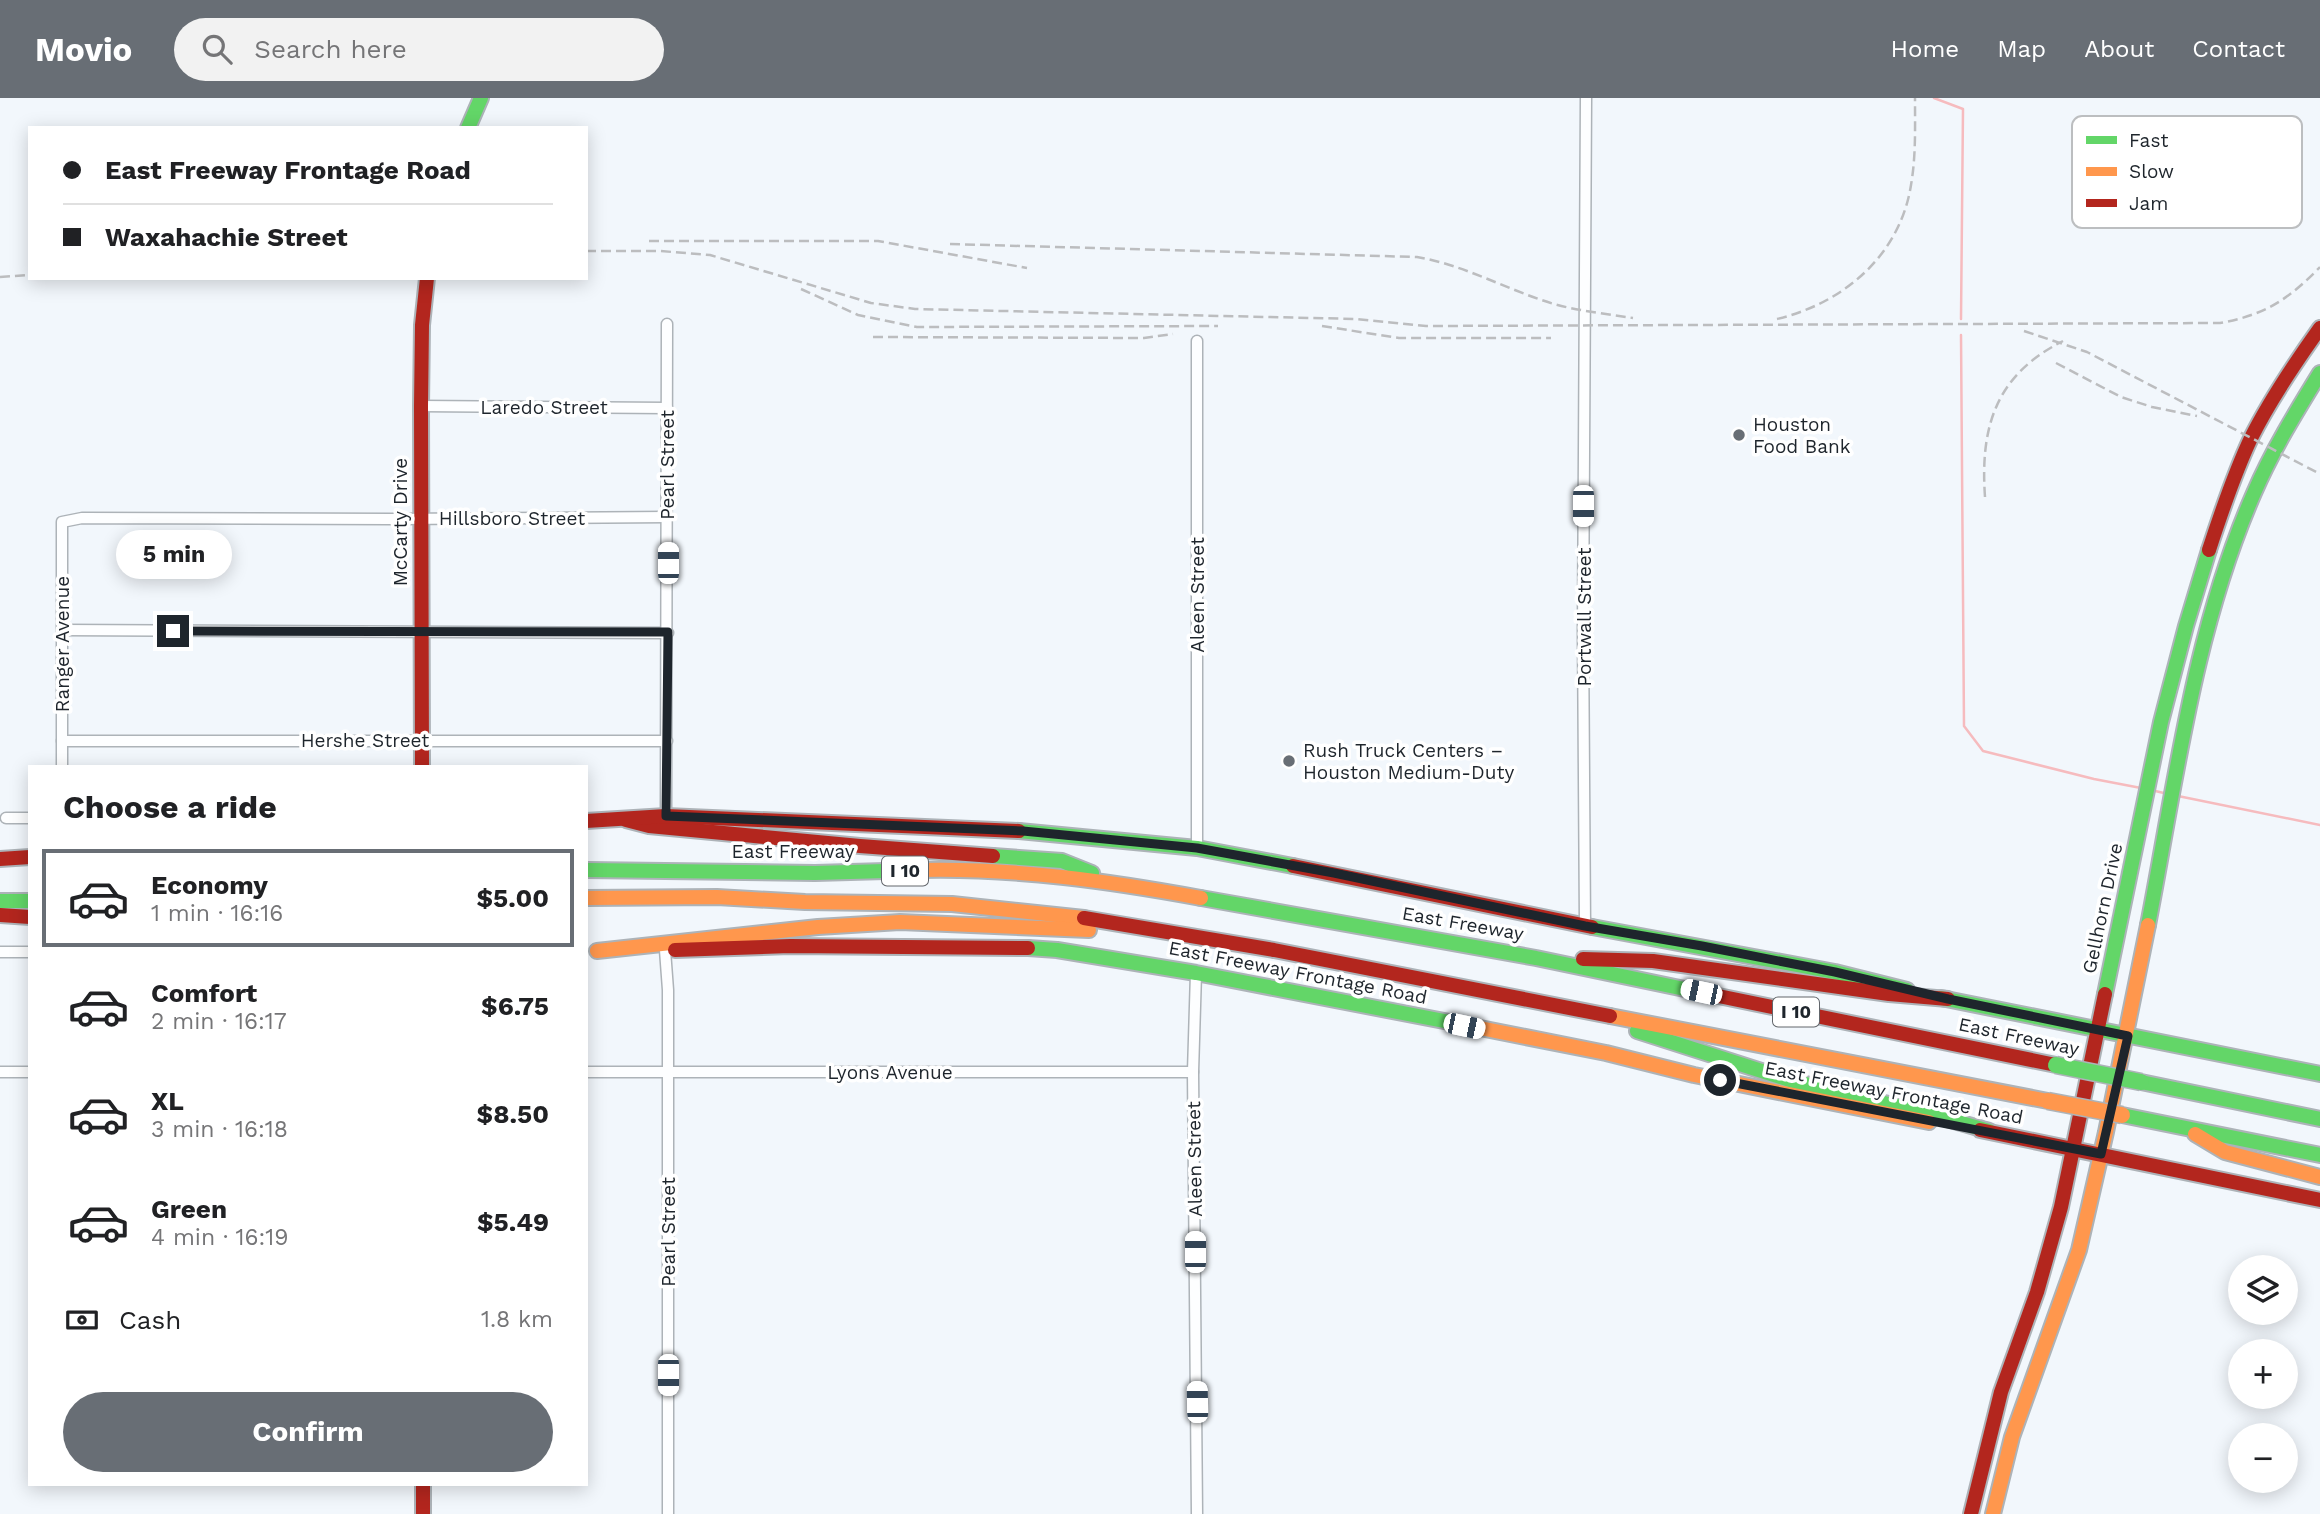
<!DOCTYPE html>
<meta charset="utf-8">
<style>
:root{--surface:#fff;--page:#f2f2f2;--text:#202124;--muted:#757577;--line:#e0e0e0;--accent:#686e75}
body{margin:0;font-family:"Work Sans",sans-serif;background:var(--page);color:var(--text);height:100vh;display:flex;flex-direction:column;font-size:26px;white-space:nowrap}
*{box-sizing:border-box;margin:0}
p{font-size:23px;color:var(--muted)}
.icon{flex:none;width:38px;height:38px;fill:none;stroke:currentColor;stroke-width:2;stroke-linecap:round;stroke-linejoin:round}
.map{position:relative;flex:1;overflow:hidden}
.details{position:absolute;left:28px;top:667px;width:560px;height:721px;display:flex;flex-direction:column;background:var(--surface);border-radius:0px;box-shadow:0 4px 18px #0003}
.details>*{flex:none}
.top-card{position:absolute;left:28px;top:28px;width:560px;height:154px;border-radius:0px;box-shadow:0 4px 18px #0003;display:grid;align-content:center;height:154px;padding:0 35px;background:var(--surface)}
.tools{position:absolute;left:2228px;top:1157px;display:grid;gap:14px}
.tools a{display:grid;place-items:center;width:70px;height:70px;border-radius:50%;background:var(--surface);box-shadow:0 4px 18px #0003;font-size:35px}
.end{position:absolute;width:32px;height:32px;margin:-16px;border:9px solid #1e252c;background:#fff;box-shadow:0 0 0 4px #fff}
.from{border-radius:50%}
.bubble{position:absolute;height:49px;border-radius:24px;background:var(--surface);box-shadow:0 4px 18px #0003;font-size:23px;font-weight:700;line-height:49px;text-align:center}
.car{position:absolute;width:21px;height:42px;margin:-21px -10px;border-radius:9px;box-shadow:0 0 5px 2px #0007;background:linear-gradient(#fff 24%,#345 0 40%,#fff 0 76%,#345 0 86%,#fff 0)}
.top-card b{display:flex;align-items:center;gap:24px;height:66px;font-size:26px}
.top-card b+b{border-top:2px solid var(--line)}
.top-card i{width:18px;height:18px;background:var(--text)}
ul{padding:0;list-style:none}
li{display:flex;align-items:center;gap:21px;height:98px;margin:0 14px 10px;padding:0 21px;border:4px solid transparent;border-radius:0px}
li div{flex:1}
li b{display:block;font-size:26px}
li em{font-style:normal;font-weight:700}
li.selected{border-color:var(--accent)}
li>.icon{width:63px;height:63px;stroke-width:1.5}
h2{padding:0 35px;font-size:32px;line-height:84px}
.pay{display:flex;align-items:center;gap:18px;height:77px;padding:0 35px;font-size:26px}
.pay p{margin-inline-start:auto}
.action{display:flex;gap:14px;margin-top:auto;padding:14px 35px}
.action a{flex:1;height:80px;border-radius:42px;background:var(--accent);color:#fff;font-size:28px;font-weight:700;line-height:80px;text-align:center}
header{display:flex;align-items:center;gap:42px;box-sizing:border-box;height:98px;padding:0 35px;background:var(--accent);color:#fff}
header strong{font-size:33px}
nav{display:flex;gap:38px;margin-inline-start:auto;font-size:24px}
.search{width:490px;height:63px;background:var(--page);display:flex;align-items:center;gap:18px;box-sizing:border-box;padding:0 24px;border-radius:38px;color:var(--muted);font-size:26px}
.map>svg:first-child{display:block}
</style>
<header>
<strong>Movio</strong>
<div class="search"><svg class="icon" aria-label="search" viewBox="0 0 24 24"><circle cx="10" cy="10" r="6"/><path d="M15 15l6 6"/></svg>Search here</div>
<nav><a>Home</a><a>Map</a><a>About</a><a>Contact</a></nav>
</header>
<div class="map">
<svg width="2320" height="1416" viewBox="0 0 2320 1416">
<rect width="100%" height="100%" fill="#f2f7fc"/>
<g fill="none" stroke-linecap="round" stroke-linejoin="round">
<g stroke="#f6bbbe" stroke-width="2.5">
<path d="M1934,0L1963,11L1961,221"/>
<path d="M1961,237L1964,628L1983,653L2094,681L2141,690"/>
<path d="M2151,692L2168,696"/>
<path d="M2178,698L2320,727"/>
</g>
<defs>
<g id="street">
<path d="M421,308L667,310"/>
<path d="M62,532L668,535"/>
<path d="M62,643H667"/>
<path d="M62,668V424L82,420L391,421L668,419"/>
<path d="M666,718L667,226"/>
<path d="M6,720H30"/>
<path d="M1197,750V243"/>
<path d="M1585,828L1583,532L1586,0"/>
<path d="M665,852L668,892V1416"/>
<path d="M0,854H30"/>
<path d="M1196,875L1193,974L1197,1416"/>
<path d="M0,974H30"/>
<path d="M586,974H1193"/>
</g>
<g id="fast">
<path d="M468,30L481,0"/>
<path d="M1019,733L1197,750L1293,768"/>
<path d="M993,758L1062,763L1092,775"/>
<path d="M586,772L815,775L921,772"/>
<path d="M1201,800L1536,860L1699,894"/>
<path d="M0,803H30"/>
<path d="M2148,827C2176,682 2194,532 2254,395C2272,353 2296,314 2320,275"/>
<path d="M1592,829L1835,874L1907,892"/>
<path d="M1028,850L1057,852L1196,875L1475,929"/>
<path d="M2105,896L2161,624L2186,528L2209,452"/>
<path d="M1941,900L2320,976"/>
<path d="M1637,933L1793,983L1930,1016L1989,1033"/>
<path d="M2141,984L2320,1021"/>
<path d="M2122,1017L2320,1057"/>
</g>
<g id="slow">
<path d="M921,772C1015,770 1109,783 1201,800"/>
<path d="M586,800L717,799L805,804L952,806L1084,820"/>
<path d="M597,853L818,829L900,824L1089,832"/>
<path d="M1610,918L2048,1003"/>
<path d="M1475,929L1606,955L1694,977L1929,1024"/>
<path d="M2195,1036L2225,1054L2320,1079"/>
<path d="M1993,1416L2012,1339L2079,1152L2106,1034L2148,827"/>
</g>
<g id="jam">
<path d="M2209,452C2221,415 2234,376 2251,340C2270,302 2295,265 2320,230"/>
<path d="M422,668L421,308L422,227L427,180"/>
<path d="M626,722L649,728L860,748L993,758"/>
<path d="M586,723L666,718L1019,733"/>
<path d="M0,761L30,759"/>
<path d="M1293,768L1592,829"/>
<path d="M0,817L30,819"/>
<path d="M1084,820L1274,852L1610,918"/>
<path d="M675,852L790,848L1028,850"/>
<path d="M1583,861L1653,863L1889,896L1948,901"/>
<path d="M1699,894L2056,967"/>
<path d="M1980,1032L2320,1102"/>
<path d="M423,1386V1416"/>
<path d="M1971,1416L2001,1294L2037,1194L2061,1109L2105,896"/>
</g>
</defs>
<use href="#street" stroke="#adb3b8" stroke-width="13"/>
<use href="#fast" stroke="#adb3b8" stroke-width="18"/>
<use href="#slow" stroke="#adb3b8" stroke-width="18"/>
<use href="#jam" stroke="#adb3b8" stroke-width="18"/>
<use href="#street" stroke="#fdfeff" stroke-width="10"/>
<use href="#fast" stroke="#63d668" stroke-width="14"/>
<use href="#slow" stroke="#ff974d" stroke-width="14"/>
<use href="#jam" stroke="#b3261e" stroke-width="14"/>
<g stroke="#bcbdbf" stroke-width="2.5" stroke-dasharray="10 5" stroke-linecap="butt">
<path d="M649,143H878L1027,170"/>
<path d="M950,146L1417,159C1465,167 1507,192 1554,206C1579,213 1607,216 1633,220"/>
<path d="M586,153H660L710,157L871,205L915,211L1356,221L1426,228L2220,225C2265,217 2289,201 2320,169"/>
<path d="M0,179L30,177"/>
<path d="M801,191L858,217L917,229L1218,228"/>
<path d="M1777,221C1844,205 1900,157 1911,87C1916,58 1915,29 1915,0"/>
<path d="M1322,228L1399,240H1551"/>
<path d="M2024,233L2087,254L2320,376"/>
<path d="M873,239L1144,240L1173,236"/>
<path d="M2056,265L2121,299L2152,309L2197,318"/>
<path d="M1985,399C1980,328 1996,277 2063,243"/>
</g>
<defs>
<path id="fast-bridge" d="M2056,967L2141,984"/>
<path id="slow-bridge" d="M2048,1003L2122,1017"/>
</defs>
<use href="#fast-bridge" stroke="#adb3b8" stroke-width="19" stroke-linecap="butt"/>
<use href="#slow-bridge" stroke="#adb3b8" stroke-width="19" stroke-linecap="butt"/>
<use href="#fast-bridge" stroke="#63d668" stroke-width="16"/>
<use href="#slow-bridge" stroke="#ff974d" stroke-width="16"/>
</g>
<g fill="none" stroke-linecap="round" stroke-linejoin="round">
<path stroke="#1e252c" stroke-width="9" d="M173,533L668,534L666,718L1023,733L1197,750L1334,775L1585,828L1702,848L1835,874L1948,901L2128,938L2101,1056L1720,982"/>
</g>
<g fill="#686e75" stroke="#fff" stroke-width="2.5">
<circle cx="1739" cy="337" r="7"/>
<circle cx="1289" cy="663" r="7"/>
</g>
<g text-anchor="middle" stroke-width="7" stroke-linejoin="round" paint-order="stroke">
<g fill="#fff" stroke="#62666b" stroke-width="2">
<rect x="882" y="758.5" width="46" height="29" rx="5"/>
<rect x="1773" y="899.5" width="46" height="29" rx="5"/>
</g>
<g font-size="18" font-weight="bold" fill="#1e252c">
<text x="905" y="779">I 10</text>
<text x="1796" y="920">I 10</text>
</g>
<g font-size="19" fill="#1e252c" stroke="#fff">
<text x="544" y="316">Laredo Street</text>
<text transform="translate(667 367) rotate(-90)" y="7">Pearl Street</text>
<text x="512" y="427">Hillsboro Street</text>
<text transform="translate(400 424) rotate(-90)" y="7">McCarty Drive</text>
<text transform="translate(1197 497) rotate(-90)" y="7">Aleen Street</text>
<text transform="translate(1584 519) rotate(-90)" y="7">Portwall Street</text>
<text transform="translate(62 546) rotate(-90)" y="7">Ranger Avenue</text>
<text x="365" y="649">Hershe Street</text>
<text x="793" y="760">East Freeway</text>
<text transform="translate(2102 810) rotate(-78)" y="7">Gellhorn Drive</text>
<text transform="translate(1463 825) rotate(10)" y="7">East Freeway</text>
<text transform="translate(1298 874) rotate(11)" y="7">East Freeway Frontage Road</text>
<text transform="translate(2019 938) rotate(12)" y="7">East Freeway</text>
<text x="890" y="981">Lyons Avenue</text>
<text transform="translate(1894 994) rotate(11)" y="7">East Freeway Frontage Road</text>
<text transform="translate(1194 1061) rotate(-91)" y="7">Aleen Street</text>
<text transform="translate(668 1134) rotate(-90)" y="7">Pearl Street</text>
</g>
<g font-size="19" fill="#1e252c" stroke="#fff" text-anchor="start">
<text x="1753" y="333">Houston<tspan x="1753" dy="22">Food Bank</tspan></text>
<text x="1303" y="659">Rush Truck Centers –<tspan x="1303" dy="22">Houston Medium-Duty</tspan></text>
</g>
</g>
<rect x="2072" y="18" width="230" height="112" rx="10" fill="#fff" stroke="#bcbec0" stroke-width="2"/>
<rect x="2086" y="38" width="31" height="8" fill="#63d668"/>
<rect x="2086" y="69" width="31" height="9" fill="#ff974d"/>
<rect x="2086" y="101" width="31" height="8" fill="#b3261e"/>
<g font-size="19" fill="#1e252c">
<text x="2129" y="49">Fast</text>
<text x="2129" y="80">Slow</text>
<text x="2129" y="112">Jam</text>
</g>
</svg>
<div class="tools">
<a><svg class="icon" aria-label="layers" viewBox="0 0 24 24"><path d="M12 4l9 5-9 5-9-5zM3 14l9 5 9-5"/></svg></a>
<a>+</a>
<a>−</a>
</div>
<i class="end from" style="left:1720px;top:982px"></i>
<i class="end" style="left:173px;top:533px"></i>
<div class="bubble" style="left:116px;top:432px;width:116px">5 min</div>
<i class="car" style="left:1583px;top:408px;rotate:180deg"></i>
<i class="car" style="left:668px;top:465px;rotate:0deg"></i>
<i class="car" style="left:1701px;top:894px;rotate:282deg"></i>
<i class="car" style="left:1464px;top:928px;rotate:102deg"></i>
<i class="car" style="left:1195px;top:1154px;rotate:0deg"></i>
<i class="car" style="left:668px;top:1277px;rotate:180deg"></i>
<i class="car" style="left:1197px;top:1304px;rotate:359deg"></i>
<div class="top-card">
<b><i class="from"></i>East Freeway Frontage Road</b>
<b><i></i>Waxahachie Street</b>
</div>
<section class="details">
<h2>Choose a ride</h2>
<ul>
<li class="selected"><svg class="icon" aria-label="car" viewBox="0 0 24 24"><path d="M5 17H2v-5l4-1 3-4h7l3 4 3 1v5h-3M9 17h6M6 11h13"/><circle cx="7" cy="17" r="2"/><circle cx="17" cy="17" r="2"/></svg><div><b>Economy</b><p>1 min · 16:16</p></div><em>$5.00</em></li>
<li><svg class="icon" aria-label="car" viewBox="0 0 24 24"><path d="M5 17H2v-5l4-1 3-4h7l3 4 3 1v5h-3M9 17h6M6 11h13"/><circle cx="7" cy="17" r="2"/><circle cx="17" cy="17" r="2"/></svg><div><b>Comfort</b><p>2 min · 16:17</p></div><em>$6.75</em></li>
<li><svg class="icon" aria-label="car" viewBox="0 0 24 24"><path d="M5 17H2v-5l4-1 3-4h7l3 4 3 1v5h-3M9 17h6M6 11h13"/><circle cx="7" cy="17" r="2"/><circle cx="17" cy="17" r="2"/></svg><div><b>XL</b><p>3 min · 16:18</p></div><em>$8.50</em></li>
<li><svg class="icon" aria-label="car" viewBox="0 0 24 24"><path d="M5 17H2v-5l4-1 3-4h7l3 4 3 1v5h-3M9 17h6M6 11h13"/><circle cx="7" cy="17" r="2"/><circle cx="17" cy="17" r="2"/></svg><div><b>Green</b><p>4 min · 16:19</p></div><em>$5.49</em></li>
</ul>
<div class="pay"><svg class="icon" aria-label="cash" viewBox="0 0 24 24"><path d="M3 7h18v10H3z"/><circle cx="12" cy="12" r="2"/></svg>Cash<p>1.8 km</p></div>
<div class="action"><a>Confirm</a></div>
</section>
</div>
